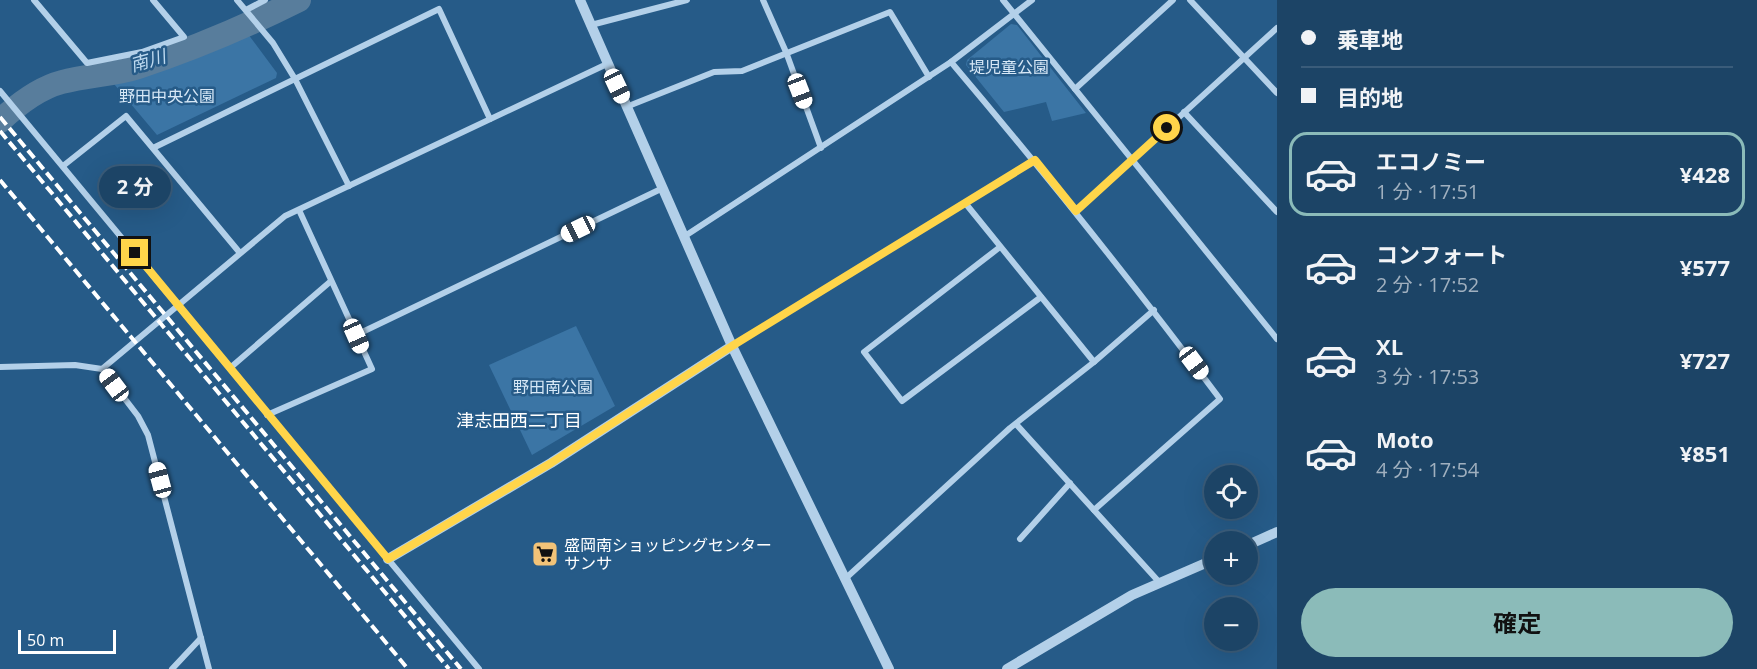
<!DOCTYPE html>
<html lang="ja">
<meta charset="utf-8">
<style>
:root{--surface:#1c4466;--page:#294e6f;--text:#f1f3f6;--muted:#a0b0bf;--line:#3a5c7a;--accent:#8bbbb9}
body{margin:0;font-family:"Open Sans","Noto Sans JP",sans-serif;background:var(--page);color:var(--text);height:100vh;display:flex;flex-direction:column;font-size:22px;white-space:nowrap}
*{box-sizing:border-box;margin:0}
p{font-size:20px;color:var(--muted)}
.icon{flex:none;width:33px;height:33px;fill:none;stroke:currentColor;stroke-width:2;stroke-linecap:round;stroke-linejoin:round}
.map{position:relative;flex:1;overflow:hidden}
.side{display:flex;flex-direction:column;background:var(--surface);width:480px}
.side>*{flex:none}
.top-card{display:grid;align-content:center;height:132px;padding:0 24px;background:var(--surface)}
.fabs{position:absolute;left:1204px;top:465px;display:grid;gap:12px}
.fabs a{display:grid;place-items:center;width:54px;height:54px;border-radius:50%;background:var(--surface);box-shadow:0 6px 24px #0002,0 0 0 2px var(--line);font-size:30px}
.scale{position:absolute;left:18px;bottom:15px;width:98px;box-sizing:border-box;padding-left:6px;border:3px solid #fff;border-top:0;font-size:16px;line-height:21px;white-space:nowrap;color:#fff;-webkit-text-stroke:4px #265b88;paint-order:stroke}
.end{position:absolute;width:27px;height:27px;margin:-14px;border:8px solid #ffd54a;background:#111;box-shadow:0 0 0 3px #111}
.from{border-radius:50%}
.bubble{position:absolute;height:42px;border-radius:21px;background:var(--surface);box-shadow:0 6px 24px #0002,0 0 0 2px var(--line);font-size:20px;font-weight:700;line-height:42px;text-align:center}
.car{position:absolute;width:18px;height:36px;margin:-18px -9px;border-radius:8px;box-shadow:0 0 4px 2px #0007;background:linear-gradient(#fff 24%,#345 0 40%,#fff 0 76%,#345 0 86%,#fff 0)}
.top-card b{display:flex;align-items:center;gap:21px;height:57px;font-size:22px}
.top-card b+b{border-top:2px solid var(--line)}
.top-card i{width:15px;height:15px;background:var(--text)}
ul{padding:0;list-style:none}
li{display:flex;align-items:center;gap:18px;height:84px;margin:0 12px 9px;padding:0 12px;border:3px solid transparent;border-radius:18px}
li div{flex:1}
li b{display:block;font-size:22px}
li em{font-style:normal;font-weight:700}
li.current{border-color:var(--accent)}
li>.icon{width:54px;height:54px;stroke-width:1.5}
.primary-button{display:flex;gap:12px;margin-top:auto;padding:12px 24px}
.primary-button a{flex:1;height:69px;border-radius:36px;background:var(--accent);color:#111;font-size:24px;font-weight:700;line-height:69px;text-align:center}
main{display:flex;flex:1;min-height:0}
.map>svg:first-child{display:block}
</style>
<main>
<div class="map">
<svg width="1277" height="669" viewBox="0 0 1277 669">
<rect width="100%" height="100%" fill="#265b88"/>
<g fill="#3b75a5">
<path d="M1011,24L1017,25L1086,113L1052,121L1046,102L1004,112L966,65L967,60Z"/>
<path d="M245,30L277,73L276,78L157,135L109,78L146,71Z"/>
<path d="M576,326L615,406L532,455L489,365Z"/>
</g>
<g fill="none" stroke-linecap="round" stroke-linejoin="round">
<path stroke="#587d9c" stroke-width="24" d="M0,121C17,105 39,88 62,82C87,75 114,75 138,67C193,49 247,26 299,0"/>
<g stroke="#b3d0e9" stroke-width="6">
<path d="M34,0L87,63L142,52L184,37L153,0"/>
<path d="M237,0L273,43L295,79L349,186"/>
<path d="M763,0L786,52L821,148"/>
<path d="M1003,0L1277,339"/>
<path d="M1190,0L1277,93"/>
<path d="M246,10L265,0"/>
<path d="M591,25L687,0"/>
<path d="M951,62C1044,172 1134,284 1220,399L1094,510"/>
<path d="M1075,89L1173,0"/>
<path d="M0,91L479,669"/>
<path d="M626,107L714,72L742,71L890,12L929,77"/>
<path d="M1184,112L1277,212"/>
<path d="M153,148L439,9L490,119"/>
<path d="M63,166L126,116L240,253"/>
<path d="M966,204L1094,362"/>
<path d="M1076,211L1277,28"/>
<path d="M685,236L951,62L1032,0"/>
<path d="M1000,247L864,352L902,401L1041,297"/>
<path d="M356,335L663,188"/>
<path d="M732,346L1035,160"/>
<path d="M0,367L75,365L102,369L138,416L148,435L209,669"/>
<path d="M230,368L331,281"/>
<path d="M102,369L285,216L607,64"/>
<path d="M267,415L372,369L299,210"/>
<path d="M1016,424L1160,583"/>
<path d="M1020,539L1070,483"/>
<path d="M846,578L1010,428L1094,362L1154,310"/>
<path d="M172,669L201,638"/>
</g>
<g stroke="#b3d0e9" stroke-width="10">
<path d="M580,0L732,346L889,669"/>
<path d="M1248,545L1277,532"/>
<path d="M388,559L551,463L732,346"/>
<path d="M1007,669L1132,595L1215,559"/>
</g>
<g stroke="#fff" stroke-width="4" stroke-dasharray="10 4.5" stroke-linecap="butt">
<path d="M0,117L461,669"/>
<path d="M0,131L449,669"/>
<path d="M0,180L408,669"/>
</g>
</g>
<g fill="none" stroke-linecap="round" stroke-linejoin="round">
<path stroke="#ffd54a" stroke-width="8" d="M135,253L388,559L551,463L732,346L1035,160L1076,211L1167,128"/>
</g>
<defs>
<symbol id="supermarket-square" viewBox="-11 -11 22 22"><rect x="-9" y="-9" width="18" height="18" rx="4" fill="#f2c378" stroke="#265b88"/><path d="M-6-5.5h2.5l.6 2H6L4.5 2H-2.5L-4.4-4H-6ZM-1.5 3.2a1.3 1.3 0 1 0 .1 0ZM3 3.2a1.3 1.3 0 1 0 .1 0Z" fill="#111"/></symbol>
</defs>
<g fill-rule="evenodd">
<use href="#supermarket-square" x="530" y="539" width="30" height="30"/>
</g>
<g text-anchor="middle" stroke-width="5" stroke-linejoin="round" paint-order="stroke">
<g font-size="16" fill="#d7e8f7" stroke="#265b88">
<text x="1009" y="73">堤児童公園</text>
<text x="167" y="102">野田中央公園</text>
<text x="553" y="393">野田南公園</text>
</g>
<g font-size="16" fill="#fff" stroke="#265b88" text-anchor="start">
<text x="564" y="551">盛岡南ショッピングセンター<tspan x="564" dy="18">サンサ</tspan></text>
</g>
<g font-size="18" font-style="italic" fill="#bedaf0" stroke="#265b88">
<text transform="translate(148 61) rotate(-16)" y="6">南川</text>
</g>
<g font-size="18" fill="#fff" stroke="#265b88">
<text x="519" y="427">津志田西二丁目</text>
</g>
</g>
</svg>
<div class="fabs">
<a><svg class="icon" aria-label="locate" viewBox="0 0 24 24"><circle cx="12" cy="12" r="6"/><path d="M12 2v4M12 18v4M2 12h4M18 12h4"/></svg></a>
<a>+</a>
<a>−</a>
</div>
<div class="scale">50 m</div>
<i class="end from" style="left:1167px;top:128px"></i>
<i class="end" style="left:135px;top:253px"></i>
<div class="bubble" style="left:99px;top:166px;width:72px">2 分</div>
<i class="car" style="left:617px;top:86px;rotate:155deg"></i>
<i class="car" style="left:800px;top:91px;rotate:159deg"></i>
<i class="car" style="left:578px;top:229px;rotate:244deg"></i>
<i class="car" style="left:356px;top:336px;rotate:156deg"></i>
<i class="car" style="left:1194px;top:363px;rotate:143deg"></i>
<i class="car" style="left:114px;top:385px;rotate:323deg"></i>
<i class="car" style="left:160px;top:480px;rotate:345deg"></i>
</div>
<section class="side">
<div class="top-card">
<b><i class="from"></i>乗車地</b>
<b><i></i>目的地</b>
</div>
<ul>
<li class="current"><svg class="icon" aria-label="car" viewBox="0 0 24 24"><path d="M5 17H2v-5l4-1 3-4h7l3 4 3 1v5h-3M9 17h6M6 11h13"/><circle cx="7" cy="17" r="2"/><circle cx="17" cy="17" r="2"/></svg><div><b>エコノミー</b><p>1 分 · 17:51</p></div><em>¥428</em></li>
<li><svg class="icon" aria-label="car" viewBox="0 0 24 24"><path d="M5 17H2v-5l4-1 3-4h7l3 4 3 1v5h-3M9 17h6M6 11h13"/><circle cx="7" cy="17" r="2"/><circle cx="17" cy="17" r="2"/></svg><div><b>コンフォート</b><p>2 分 · 17:52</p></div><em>¥577</em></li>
<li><svg class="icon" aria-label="car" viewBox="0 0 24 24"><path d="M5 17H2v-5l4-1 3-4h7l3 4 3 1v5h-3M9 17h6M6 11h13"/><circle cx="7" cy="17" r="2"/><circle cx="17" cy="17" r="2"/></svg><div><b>XL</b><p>3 分 · 17:53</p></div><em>¥727</em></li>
<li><svg class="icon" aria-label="car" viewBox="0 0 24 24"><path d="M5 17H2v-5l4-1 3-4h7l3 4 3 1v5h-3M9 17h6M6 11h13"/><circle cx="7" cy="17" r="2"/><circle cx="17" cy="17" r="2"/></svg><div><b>Moto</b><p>4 分 · 17:54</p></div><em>¥851</em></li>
</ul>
<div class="primary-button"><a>確定</a></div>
</section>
</main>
